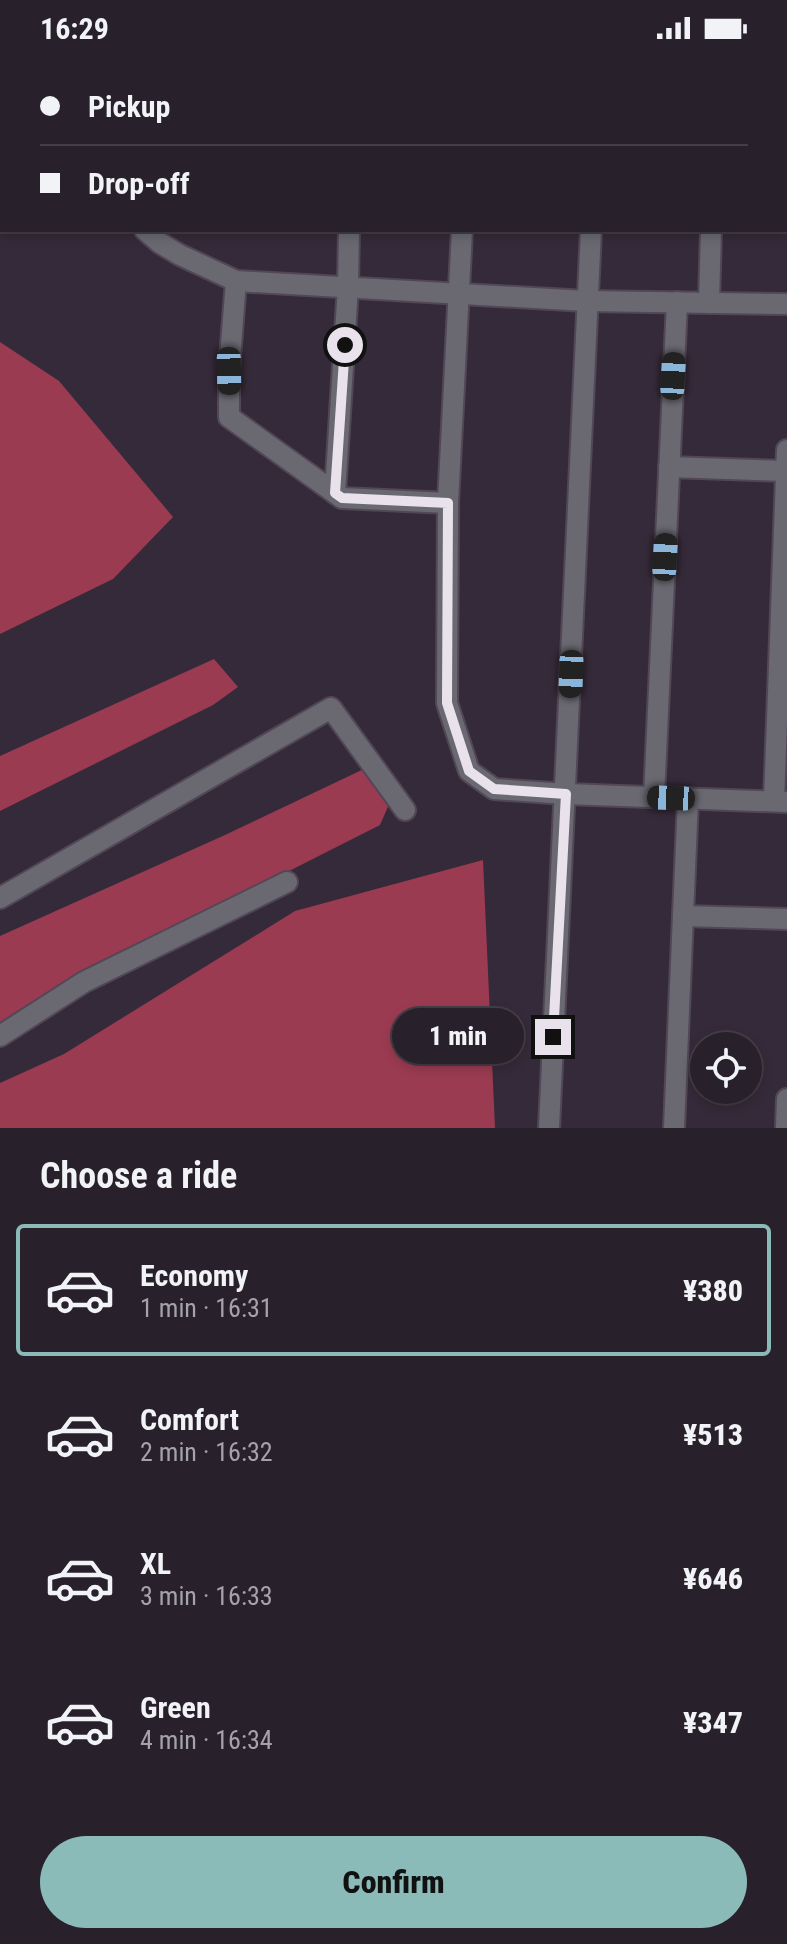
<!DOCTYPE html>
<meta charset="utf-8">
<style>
:root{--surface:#28202b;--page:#342d37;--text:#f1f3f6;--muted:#a5a3a9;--line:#443e47;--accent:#8bbbb9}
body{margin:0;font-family:"Roboto Condensed",sans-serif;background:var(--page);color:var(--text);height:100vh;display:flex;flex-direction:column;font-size:30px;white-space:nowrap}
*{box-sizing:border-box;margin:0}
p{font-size:26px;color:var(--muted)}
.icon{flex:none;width:44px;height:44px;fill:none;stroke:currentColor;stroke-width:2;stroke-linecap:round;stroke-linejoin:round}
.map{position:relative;height:1072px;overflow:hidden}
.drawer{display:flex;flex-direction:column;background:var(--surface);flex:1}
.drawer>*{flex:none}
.top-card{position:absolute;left:0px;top:0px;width:788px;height:176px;box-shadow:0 4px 12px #0003,0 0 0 2px var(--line);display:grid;align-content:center;height:176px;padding:0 40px;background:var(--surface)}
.buttons{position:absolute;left:690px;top:976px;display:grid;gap:16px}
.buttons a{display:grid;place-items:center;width:72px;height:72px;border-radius:50%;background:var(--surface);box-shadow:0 4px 12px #0003,0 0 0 2px var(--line);font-size:40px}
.end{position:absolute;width:36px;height:36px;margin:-18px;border:10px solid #e9e2ec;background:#111;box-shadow:0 0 0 4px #111}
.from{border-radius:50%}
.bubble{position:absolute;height:56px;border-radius:28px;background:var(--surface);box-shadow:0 4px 12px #0003,0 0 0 2px var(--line);font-size:26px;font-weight:800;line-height:56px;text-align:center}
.car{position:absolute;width:24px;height:48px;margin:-24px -12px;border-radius:10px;box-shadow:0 0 6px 2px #0007;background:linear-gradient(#222 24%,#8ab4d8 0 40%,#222 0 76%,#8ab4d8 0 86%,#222 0)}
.top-card b{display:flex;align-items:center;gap:28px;height:76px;font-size:30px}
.top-card b+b{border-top:2px solid var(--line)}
.top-card i{width:20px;height:20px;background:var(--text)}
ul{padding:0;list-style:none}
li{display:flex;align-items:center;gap:24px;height:132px;margin:0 16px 12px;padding:0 24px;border:4px solid transparent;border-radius:8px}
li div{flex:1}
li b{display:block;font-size:30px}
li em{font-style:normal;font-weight:800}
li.on{border-color:var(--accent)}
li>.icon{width:72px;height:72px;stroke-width:1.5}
h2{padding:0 40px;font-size:36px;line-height:96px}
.primary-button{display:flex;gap:16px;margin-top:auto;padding:16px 40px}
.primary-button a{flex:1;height:92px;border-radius:48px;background:var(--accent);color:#111;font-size:32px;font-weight:800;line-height:92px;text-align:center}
.status{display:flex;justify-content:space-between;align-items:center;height:56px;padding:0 40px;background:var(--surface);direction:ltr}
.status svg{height:22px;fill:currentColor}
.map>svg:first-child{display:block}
</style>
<div class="status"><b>16:29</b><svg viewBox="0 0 49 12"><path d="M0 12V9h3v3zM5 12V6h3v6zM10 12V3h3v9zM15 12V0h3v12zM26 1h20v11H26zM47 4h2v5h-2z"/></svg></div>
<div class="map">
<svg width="787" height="1072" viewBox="0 0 787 1072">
<rect width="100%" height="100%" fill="#352a39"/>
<g fill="#9b3b51">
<path d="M0,286L59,325L173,461L113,523L0,578Z"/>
<path d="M214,603L238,631L213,649L0,755V700Z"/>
<path d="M368,711L390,746L380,769L184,868L0,974V880L225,779Z"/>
<path d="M483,804L495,1072H0V1027L64,998L295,855Z"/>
</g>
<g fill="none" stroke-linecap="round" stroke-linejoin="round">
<defs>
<g id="minor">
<path d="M119,0L121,2"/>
<path d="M290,0L293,2"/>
<path d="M450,0L452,2"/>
<path d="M26,2L27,0"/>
<path d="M471,2V0"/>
<path d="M603,2V0"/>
<path d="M733,2V0"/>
<path d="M0,30L2,28"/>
<path d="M786,133H787"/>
<path d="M145,174L160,187L180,199L236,225L586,245L787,248"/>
<path d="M462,174L448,447L447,647L469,715L494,733L566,738L787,746"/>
<path d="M236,225L229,315V361L342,442L448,447"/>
<path d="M709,247L711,174"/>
<path d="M669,411L787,415"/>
<path d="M335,437L348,230L349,174"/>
<path d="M654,741L677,246"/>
<path d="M774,745L787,394"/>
<path d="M0,842L331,652L405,754"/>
<path d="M683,860L787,863"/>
<path d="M0,980L84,926L287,826"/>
<path d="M549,1072L591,174"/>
<path d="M674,1072L688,742"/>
<path d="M786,1072L787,1043"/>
</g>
</defs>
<use href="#minor" stroke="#524756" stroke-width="24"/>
<use href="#minor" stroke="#6a6972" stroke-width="20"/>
</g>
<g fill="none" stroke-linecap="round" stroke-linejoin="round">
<path stroke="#e9e2ec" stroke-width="10" d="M345,289L335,437L342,442L448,447L447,647L469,715L494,733L566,738L553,981"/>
</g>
</svg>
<div class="buttons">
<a><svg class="icon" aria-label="locate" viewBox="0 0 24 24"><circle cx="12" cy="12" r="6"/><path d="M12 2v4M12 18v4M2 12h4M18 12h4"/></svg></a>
</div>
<i class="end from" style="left:345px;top:289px"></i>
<i class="end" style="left:553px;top:981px"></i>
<div class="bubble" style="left:392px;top:952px;width:132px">1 min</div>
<i class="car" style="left:229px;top:315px;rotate:179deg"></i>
<i class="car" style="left:673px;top:320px;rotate:3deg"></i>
<i class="car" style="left:665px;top:501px;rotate:3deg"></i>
<i class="car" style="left:571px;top:618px;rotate:182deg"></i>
<i class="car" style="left:671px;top:742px;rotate:272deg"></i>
<div class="top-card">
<b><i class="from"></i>Pickup</b>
<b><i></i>Drop-off</b>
</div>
</div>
<section class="drawer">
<h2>Choose a ride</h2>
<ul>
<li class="on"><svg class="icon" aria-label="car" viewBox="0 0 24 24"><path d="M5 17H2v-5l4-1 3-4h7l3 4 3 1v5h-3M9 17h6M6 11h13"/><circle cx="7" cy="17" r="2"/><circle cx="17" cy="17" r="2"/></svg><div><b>Economy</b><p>1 min · 16:31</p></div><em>¥380</em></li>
<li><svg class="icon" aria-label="car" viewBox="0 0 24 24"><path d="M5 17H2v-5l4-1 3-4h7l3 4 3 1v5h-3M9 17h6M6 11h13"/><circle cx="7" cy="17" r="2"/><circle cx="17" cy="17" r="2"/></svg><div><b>Comfort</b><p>2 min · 16:32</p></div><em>¥513</em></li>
<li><svg class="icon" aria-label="car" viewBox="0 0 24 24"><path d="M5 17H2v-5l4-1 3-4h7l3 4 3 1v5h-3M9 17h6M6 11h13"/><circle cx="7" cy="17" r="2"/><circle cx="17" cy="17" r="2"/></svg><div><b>XL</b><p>3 min · 16:33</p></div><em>¥646</em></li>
<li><svg class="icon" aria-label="car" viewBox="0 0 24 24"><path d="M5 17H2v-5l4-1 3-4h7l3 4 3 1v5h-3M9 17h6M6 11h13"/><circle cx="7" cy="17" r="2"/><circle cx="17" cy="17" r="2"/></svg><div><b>Green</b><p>4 min · 16:34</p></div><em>¥347</em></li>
</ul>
<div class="primary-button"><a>Confirm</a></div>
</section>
